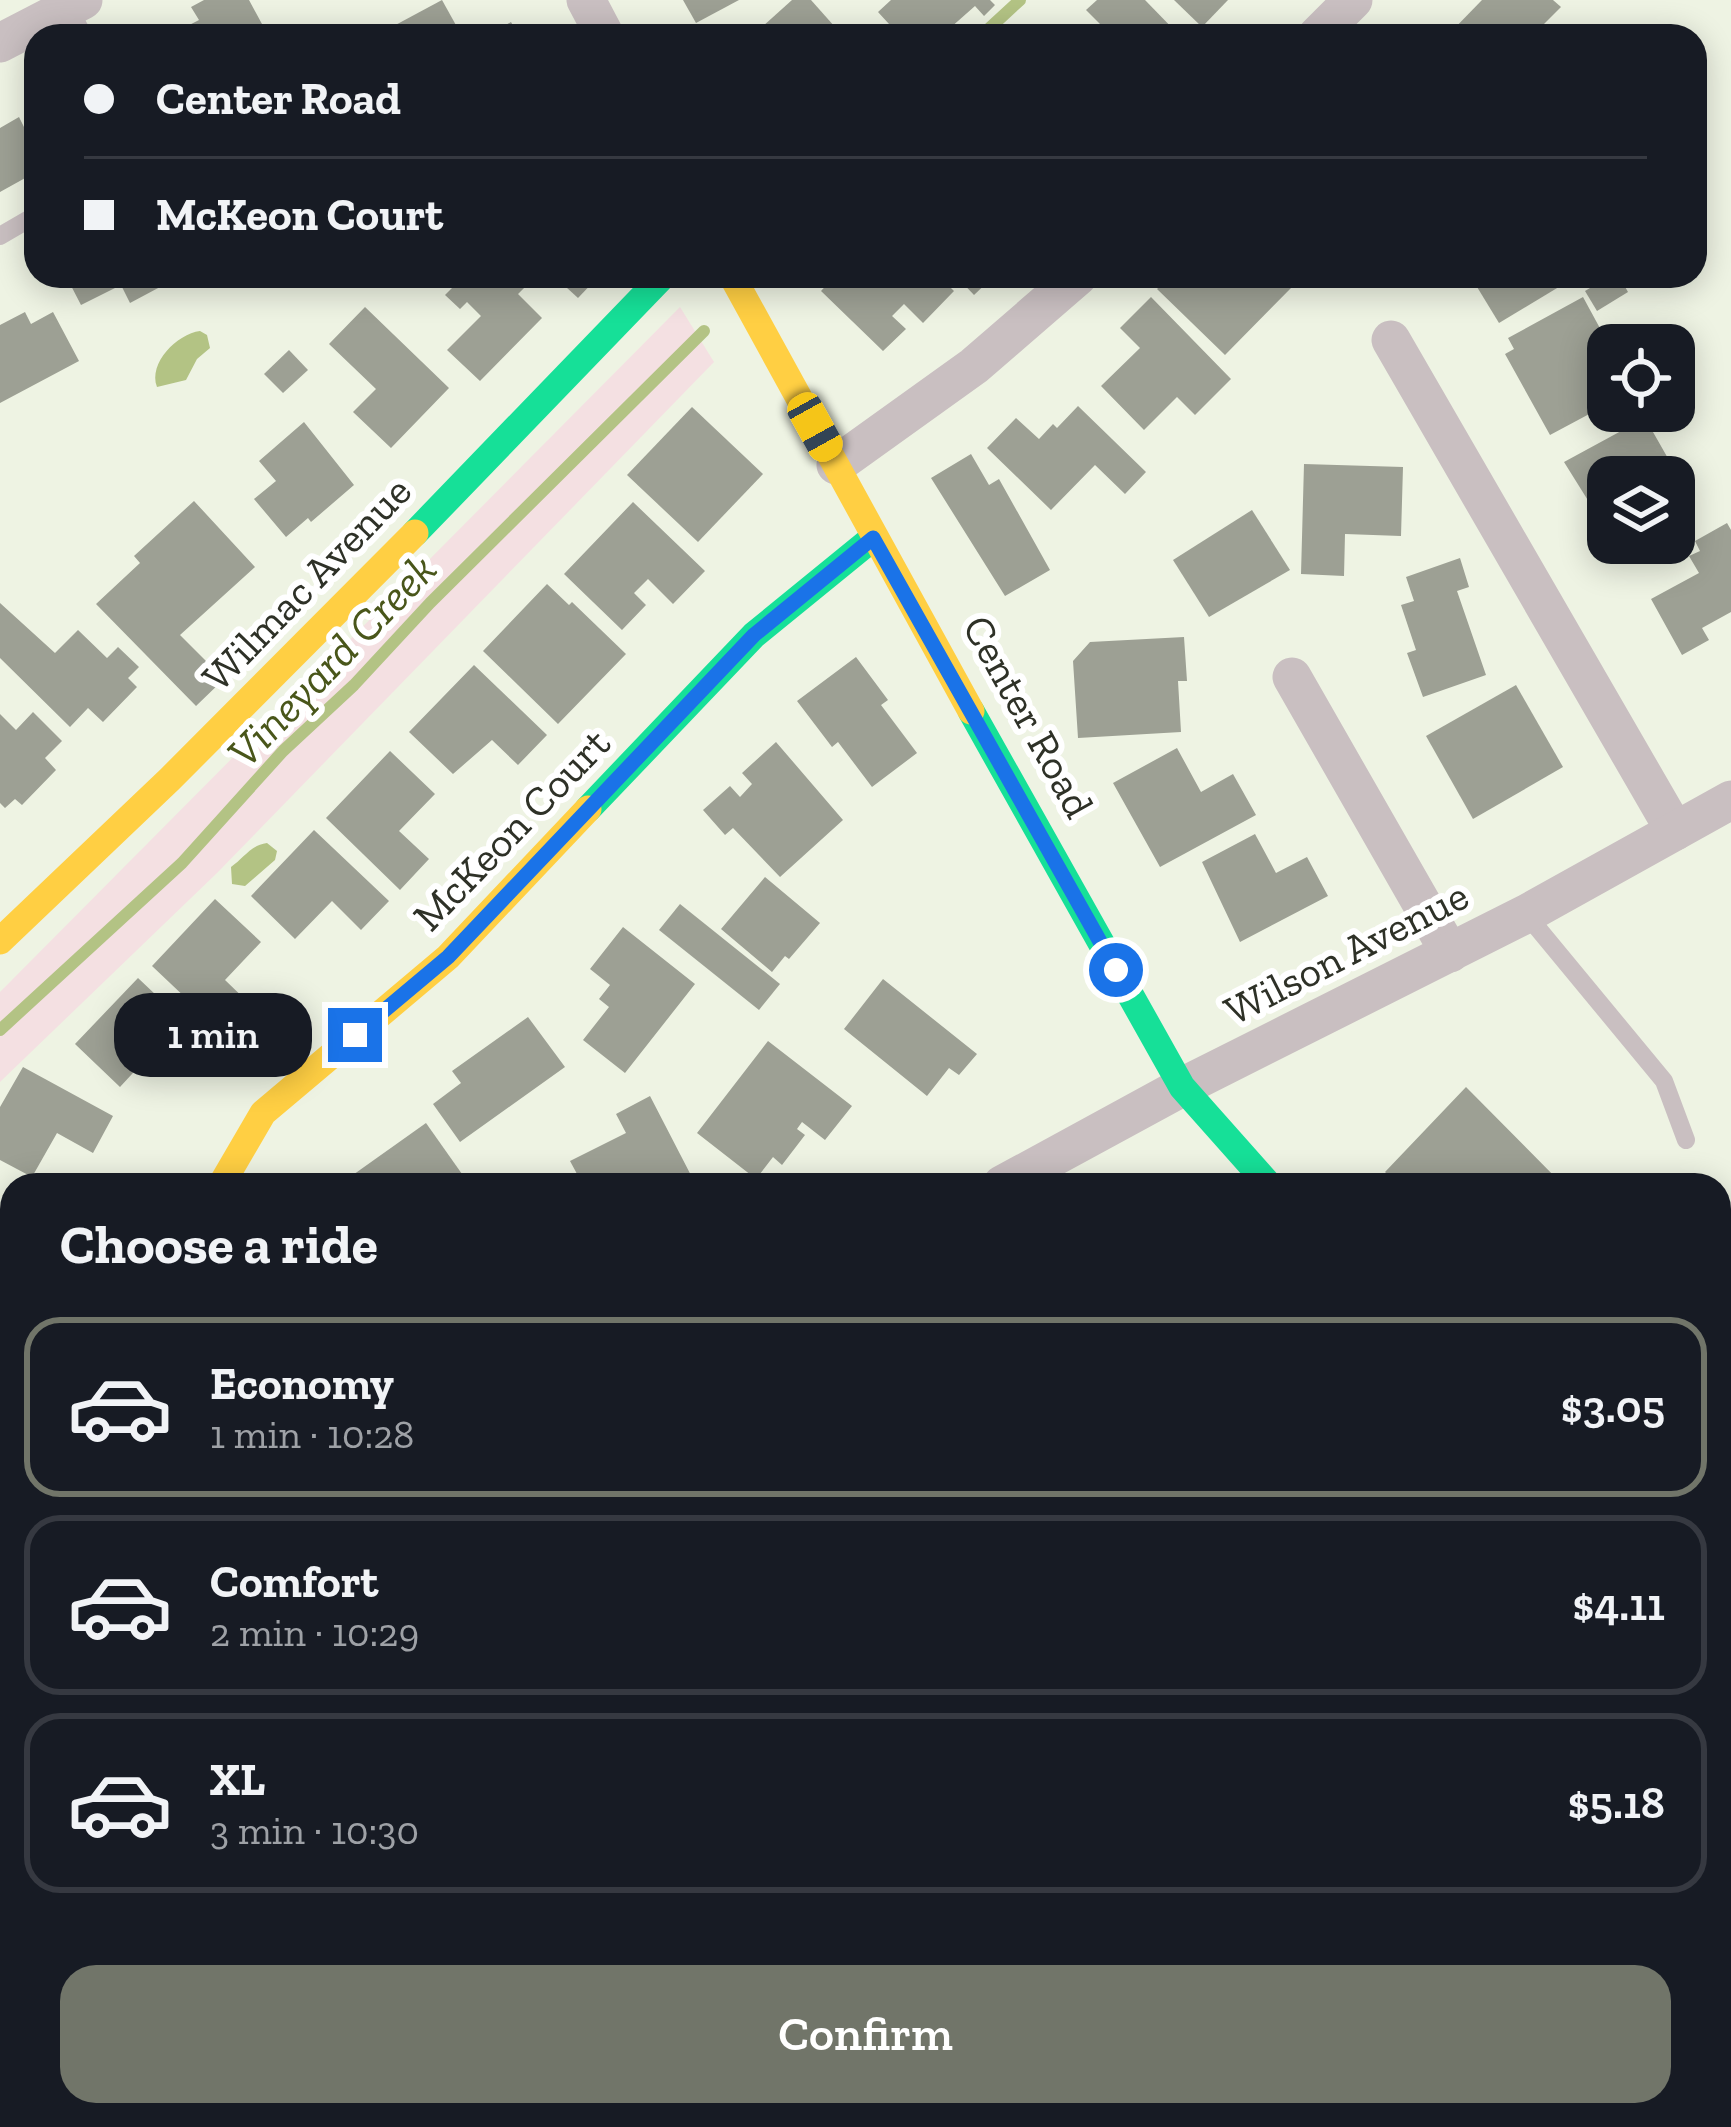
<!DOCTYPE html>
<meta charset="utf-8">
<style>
:root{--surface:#171b24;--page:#242831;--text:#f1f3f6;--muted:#9ea1a6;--line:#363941;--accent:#717569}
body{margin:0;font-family:"Zilla Slab",serif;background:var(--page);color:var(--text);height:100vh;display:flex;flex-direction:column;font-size:45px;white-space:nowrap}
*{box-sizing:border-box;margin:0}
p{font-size:39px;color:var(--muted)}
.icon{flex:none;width:66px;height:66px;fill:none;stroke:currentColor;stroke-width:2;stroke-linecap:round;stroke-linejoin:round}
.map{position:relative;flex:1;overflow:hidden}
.panel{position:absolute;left:0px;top:1173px;width:1731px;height:954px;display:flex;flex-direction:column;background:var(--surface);border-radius:36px 36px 0 0;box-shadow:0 6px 30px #0003}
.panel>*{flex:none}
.top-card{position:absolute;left:24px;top:24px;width:1683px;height:264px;border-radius:36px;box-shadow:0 6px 30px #0003;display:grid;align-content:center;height:264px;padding:0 60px;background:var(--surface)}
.tools{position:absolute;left:1587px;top:324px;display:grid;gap:24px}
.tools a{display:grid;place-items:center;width:108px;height:108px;border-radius:24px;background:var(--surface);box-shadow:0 6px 30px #0003;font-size:60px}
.end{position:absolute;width:54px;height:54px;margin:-27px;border:15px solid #1a73e8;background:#fff;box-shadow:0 0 0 6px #fff}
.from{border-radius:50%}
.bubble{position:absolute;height:84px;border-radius:36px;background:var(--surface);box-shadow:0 6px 30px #0003;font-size:39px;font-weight:600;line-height:84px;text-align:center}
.car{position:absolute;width:36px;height:72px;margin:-36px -18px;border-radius:15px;box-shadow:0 0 9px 3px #0007;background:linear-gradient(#f5c518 24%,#345 0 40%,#f5c518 0 76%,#345 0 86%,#f5c518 0)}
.top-card b{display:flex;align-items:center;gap:42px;height:114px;font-size:45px}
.top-card b+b{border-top:3px solid var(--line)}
.top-card i{width:30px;height:30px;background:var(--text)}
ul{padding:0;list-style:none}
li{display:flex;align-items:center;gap:36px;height:180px;margin:0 24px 18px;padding:0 36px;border:6px solid var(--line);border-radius:36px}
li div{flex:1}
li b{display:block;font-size:45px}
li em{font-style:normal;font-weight:600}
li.active{border-color:var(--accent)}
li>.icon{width:108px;height:108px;stroke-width:1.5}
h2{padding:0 60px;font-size:54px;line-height:144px}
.action{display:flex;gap:24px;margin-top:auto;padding:24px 60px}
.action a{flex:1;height:138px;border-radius:36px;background:var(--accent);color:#fff;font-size:48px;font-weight:600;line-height:138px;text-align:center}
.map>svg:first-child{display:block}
</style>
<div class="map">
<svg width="1731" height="2127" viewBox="0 0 1731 2127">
<rect width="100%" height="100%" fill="#eef3e3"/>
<path fill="#f4e0e2" d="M680,307L714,362L217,873L0,1082V992Z"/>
<g fill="#b3c384">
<path d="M200,331L207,335L210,348L197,359L186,380L157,387C148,363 177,334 200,331Z"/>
<path d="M267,843L277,851L275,860L245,886L232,884L231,867C244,858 251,845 267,843Z"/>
</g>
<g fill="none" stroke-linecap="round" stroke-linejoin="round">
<g stroke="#b3c384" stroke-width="12">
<path d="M981,36L1020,0"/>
<path d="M0,1030L182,863L283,751L354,685L430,603L704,331"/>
</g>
</g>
<g fill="#9da094">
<path d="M204,0H249L262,24L240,36H168L199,20L191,7Z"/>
<path d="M442,0L462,36H392L388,29Z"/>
<path d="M683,0H739L696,23Z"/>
<path d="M792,0H811L843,36H752Z"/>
<path d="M891,0H990L995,5L984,16L975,6L941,36H900L878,12Z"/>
<path d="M1097,0H1145L1180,36H1112L1086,10Z"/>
<path d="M1174,0H1228L1202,27Z"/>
<path d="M1482,0H1553L1561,7L1532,36H1447Z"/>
<path d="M511,22L519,36H487Z"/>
<path d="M19,117L25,129L36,123V172L0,192V128Z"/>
<path d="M66,276H173L175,279L130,303L121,285L81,305Z"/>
<path d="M464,276H526L531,281L518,294L542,318L480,381L447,350L481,316L467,302L460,309L445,295Z"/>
<path d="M554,276H599L578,298Z"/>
<path d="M835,276H939L954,291L923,323L904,304L892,316L906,329L883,351L821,291Z"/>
<path d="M956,276H994L974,295Z"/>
<path d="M1170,276L1213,279L1216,276H1292L1286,282L1291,288L1225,355L1157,289Z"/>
<path d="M1485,276H1577L1499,323L1474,282Z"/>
<path d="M1610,276H1619L1628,292L1597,311L1585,291Z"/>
<path d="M1151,297L1231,379L1195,415L1177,397L1144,430L1101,386L1140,348L1120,328Z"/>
<path d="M1583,297L1608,343V404L1550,435L1505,354L1514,349L1508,338Z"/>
<path d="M365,307L449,388L391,448L353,412L376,389L329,344Z"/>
<path d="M25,312L31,324L53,312L79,361L0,403V325Z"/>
<path d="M289,350L308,370L283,393L264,374Z"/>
<path d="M1078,406L1146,472L1125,494L1095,465L1051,510L987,448L1016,418L1039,439L1053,424L1057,428Z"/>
<path d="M692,407L763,474L698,542L627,475Z"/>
<path d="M1645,418L1694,504L1674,515V477H1608V521L1605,515L1599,518L1564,462Z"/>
<path d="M304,422L354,485L311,522L308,518L286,537L254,499L276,481L259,461Z"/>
<path d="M971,454L989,485L999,479L1050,570L1005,596L931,478Z"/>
<path d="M1304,464L1403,467L1401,536L1345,534L1344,576L1301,574Z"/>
<path d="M194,501L255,567L180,635L224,679L196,706L96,604L140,563L134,556Z"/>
<path d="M633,502L705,571L673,604L648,579L634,593L646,605L622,630L564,574Z"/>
<path d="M1252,510L1290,570L1209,617L1173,560Z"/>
<path d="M1727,523L1731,530V612L1702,628L1709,640L1682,655L1651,599L1699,573L1689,556L1700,551L1695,541Z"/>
<path d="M1460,558L1469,587L1457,591L1486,675L1423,697L1407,653L1416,650L1401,605L1414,601L1406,577Z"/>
<path d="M547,584L569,605L572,602L626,654L558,724L483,651Z"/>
<path d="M0,603L55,653L78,630L107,658L118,647L139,667L128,678L137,687L103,722L88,708L70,727L0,658Z"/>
<path d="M1184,637L1187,681H1178L1181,732L1078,738L1073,661L1090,642Z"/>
<path d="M856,657L888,700L881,705L917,753L872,787L838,742L832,747L797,701Z"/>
<path d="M474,665L547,735L518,765L492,740L453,774L409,732Z"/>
<path d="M1516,685L1563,767L1473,819L1426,736Z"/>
<path d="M33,712L62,741L45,758L56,770L22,805L15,799L5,808L0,803V714L16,730Z"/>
<path d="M776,742L843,820L780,877L733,828L725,835L703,810L730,786L740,797L752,784L742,773Z"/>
<path d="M1177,748L1201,792L1233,774L1256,815L1160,867L1113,783Z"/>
<path d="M390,751L435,794L399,831L429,859L400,890L326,818Z"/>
<path d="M314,830L389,901L361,930L332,901L295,939L251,896Z"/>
<path d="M1255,834L1276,873L1307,857L1328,896L1240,942L1202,862Z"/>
<path d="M765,877L820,923L789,959L785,956L772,972L721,929Z"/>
<path d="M215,899L261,942L225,980L253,1007L226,1036L152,966Z"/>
<path d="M680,904L780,984L759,1010L659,930Z"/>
<path d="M623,927L695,984L625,1073L583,1040L609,1007L599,999L610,985L590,969Z"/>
<path d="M138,978L212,1048L185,1077L155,1049L120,1087L75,1044Z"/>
<path d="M883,979L977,1054L959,1075L949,1068L927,1096L844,1029Z"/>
<path d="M528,1017L565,1067L460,1142L433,1104L461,1083L452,1071Z"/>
<path d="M768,1041L852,1106L825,1140L802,1122L797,1129L805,1135L782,1165L773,1157L756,1179L697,1133Z"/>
<path d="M23,1067L113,1116L93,1153L57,1133L32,1177L0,1160V1107Z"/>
<path d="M1466,1087L1563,1185H1471L1460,1173L1448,1185H1398L1385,1172Z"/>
<path d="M650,1096L696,1185H583L570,1161L626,1133L616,1114Z"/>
<path d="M426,1123L462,1174L446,1185H355L350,1177Z"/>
<path d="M12,1207V1303L0,1307V1211Z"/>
<path d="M6,1490L12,1501V1596L4,1601L0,1595V1493Z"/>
<path d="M1731,1854V1939L1719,1931L1728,1915L1719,1909V1873Z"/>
<path d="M4,1858L12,1872V2115H131L137,2127H0V1860Z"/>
<path d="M867,2115H957L948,2127H882Z"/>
<path d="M1211,2115H1262L1277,2127H1211L1205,2122Z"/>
<rect x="404" y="2121" width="33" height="6"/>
</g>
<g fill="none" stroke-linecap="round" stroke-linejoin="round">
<g stroke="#c9bfc1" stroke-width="18">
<path d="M68,8L84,36"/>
<path d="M0,236L36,215"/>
<path d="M1526,914L1664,1081L1686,1140"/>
<path d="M1719,1429L1731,1427"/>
<path d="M186,2115L193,2127"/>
</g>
<g stroke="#c9bfc1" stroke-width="39">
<path d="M586,0L605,36"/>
<path d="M1317,36L1353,0"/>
<path d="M0,43L83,0"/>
<path d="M1391,340L1675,831"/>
<path d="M836,465L974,366L1078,276"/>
<path d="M1292,677L1450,953"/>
<path d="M1002,1185L1182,1087L1526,914L1731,800"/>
<path d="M1719,1671L1731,1684"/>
<path d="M0,1726L12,1720"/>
<path d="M1719,2077L1731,2071"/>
<path d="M532,2115L538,2127"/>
<path d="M1368,2115L1379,2127"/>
<path d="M1085,2127L1095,2115"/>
<path d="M1613,2127L1639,2115"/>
</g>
<g stroke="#16e098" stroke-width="27">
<path d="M415,533L663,276"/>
<path d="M971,711L1182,1087L1269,1185"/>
<path d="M588,809L754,635L873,538"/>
</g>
<g stroke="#ffcf43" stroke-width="27">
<path d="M732,276L971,711"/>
<path d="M0,941L170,779L415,533"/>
<path d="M221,1185L263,1113L448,957L588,809"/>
</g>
</g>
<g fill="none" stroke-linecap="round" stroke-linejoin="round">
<path stroke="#1a73e8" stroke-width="15" d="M355,1035L448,957L754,635L873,538L1116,970"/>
</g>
<g text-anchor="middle" stroke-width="12" stroke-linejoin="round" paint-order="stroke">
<g font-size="42" fill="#2e3127" stroke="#fff">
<text transform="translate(306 583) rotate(-46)" y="15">Wilmac Avenue</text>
<text transform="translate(1029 716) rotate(61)" y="15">Center Road</text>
<text transform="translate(511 829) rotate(-46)" y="15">McKeon Court</text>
<text transform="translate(1346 952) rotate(-27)" y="15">Wilson Avenue</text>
</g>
<g font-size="45" font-style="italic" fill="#49561a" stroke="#fff">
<text transform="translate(331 660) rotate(-46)" y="16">Vineyard Creek</text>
</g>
</g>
</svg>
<div class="tools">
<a><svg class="icon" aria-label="locate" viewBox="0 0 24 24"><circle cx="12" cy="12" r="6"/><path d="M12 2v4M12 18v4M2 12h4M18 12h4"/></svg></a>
<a><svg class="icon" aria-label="layers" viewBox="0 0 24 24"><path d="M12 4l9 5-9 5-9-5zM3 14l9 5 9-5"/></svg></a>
</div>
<i class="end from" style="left:1116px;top:970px"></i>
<i class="end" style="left:355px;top:1035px"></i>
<div class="bubble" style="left:114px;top:993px;width:198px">1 min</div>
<i class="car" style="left:815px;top:427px;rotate:151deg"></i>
<div class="top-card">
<b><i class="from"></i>Center Road</b>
<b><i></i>McKeon Court</b>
</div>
<section class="panel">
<h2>Choose a ride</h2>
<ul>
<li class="active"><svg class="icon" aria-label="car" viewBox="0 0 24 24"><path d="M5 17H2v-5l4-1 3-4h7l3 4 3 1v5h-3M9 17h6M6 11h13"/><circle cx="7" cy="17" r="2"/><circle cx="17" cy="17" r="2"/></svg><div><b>Economy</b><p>1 min · 10:28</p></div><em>$3.05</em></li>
<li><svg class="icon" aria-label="car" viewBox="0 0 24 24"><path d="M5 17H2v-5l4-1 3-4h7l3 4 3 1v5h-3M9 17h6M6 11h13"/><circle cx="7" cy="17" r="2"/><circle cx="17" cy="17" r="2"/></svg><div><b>Comfort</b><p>2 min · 10:29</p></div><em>$4.11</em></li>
<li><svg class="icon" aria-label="car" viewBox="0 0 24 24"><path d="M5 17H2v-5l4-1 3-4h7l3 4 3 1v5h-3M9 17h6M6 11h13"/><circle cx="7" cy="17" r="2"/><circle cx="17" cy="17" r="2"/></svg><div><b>XL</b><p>3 min · 10:30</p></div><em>$5.18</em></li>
</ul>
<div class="action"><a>Confirm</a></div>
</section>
</div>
